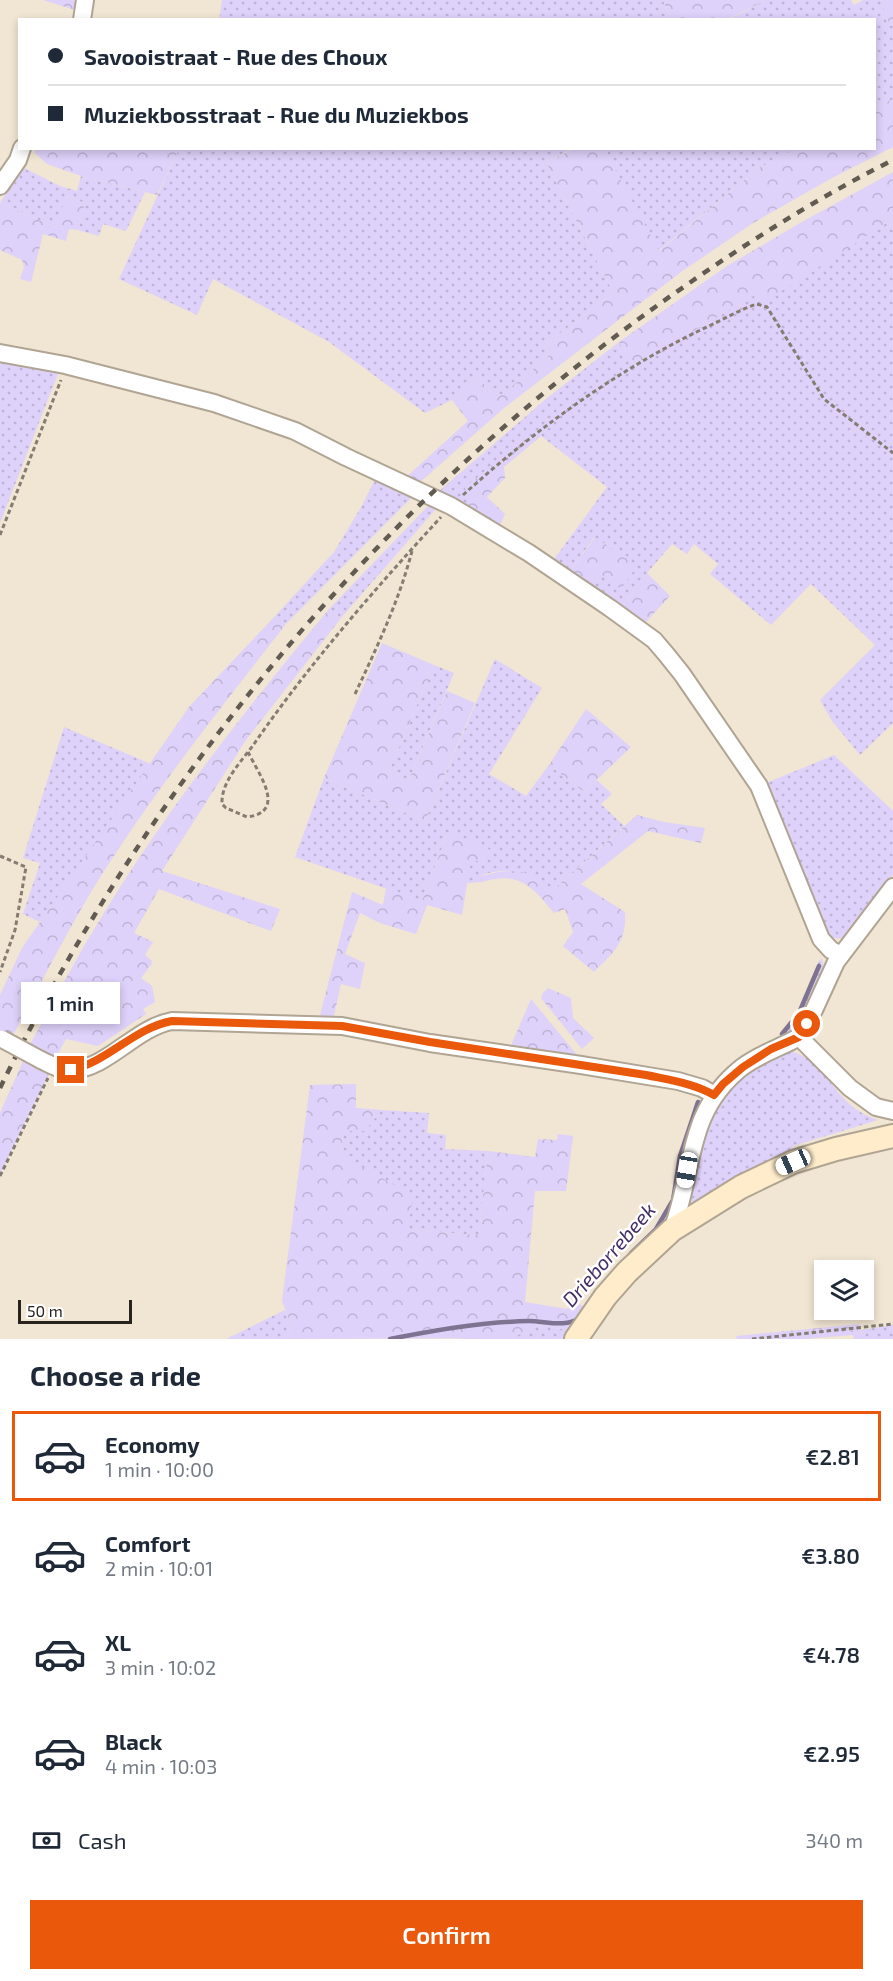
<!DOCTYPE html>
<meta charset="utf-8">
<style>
:root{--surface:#fff;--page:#f6f6f7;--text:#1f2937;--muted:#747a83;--line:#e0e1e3;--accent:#ea580c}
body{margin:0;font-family:"Exo 2",sans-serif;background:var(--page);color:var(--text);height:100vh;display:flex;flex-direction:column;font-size:22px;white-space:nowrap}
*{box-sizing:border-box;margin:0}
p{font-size:20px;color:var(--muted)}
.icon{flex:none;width:33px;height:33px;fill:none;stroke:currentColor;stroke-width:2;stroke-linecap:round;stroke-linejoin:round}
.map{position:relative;height:1339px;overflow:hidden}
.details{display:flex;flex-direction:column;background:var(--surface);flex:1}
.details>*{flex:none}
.banner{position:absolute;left:18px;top:18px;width:858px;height:132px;border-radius:0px;box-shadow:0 3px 9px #0003;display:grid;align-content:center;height:132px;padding:0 30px;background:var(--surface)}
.fabs{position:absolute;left:814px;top:1260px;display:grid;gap:12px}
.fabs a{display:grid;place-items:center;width:60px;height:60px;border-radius:0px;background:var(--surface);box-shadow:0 3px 9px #0003;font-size:30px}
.scale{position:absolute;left:18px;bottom:15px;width:114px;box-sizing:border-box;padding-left:6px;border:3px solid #28231c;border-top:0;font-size:16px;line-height:21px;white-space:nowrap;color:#28231c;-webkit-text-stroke:4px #fff;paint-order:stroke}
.end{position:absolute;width:27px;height:27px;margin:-14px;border:8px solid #ea580c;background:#fff;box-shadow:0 0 0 3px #fff}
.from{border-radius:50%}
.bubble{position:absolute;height:42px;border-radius:0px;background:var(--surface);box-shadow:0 3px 9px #0003;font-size:20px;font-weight:600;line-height:42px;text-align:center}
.car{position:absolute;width:18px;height:36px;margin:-18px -9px;border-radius:8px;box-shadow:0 0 4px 2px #0007;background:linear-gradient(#fff 24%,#345 0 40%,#fff 0 76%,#345 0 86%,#fff 0)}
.banner b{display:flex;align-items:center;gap:21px;height:57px;font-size:22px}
.banner b+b{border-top:2px solid var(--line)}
.banner i{width:15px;height:15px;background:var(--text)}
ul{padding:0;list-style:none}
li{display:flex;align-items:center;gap:18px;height:90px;margin:0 12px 9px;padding:0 18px;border:3px solid transparent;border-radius:0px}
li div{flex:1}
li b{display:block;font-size:22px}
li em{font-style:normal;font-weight:600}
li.current{border-color:var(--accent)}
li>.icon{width:54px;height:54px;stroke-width:1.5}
h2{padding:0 30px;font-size:27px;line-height:72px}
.pay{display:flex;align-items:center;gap:15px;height:66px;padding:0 30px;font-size:22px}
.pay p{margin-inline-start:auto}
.cta{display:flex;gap:12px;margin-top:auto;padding:12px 30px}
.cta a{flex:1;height:69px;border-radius:0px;background:var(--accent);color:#fff;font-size:24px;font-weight:600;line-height:69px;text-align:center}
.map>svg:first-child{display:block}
</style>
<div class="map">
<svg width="893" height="1339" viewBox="0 0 893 1339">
<defs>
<pattern id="grass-dots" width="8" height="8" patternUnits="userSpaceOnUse" patternTransform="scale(1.5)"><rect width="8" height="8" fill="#ded1fa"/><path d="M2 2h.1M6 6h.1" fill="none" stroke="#beb3d6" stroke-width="1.8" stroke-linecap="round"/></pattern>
<pattern id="forest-crowns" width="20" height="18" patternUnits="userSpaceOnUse" patternTransform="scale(1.5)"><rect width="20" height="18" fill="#ded1fa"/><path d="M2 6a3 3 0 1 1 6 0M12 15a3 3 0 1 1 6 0" fill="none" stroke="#beb3d6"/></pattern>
</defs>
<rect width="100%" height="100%" fill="#f1e5d3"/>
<g fill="url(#grass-dots)">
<path d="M222,0H663L670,19L219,20Z"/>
<path d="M766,0H851L854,5L863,0H881L890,26H893V99L875,107L874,20H728Z"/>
<path d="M574,148L546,162L613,292L544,346L550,356L497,398L478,378L452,400L425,413L329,342L213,279L197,315L119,279L179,149Z"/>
<path d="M604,149H796L759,168L658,251Z"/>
<path d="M22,167L60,186L77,191L81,176L145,192L126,231L103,224L99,236L78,230L85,203L67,197L55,227L0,203Z"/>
<path d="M893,219V723L860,755L832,721L820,700L875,645L811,584L771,625L710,574L718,564L694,544L687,554L672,544L647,573L622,608L591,588L601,574L594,537L569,573L552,562L607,487L541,436L504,467L499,460L468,509L438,492L547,398L619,342L633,365L757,293L763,302Z"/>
<path d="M0,359L59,371L0,523Z"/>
<path d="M376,478L413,496L286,624L276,615L334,552L360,509Z"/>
<path d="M429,505L435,510L341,618L329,609Z"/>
<path d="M495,659L542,688L489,774L526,796L549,765L584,792L597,780L612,794L601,804L624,826L553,890C530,872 511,866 482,875V882L467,883L471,858L448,832L422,901L295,857L324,778L425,821Z"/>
<path d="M434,665L454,673L409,780L389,771Z"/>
<path d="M64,727L151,764L40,922L23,914L40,863L23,858Z"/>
<path d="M834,755L893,811V874L852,931C845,939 838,940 828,936L764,784Z"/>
<path d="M822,958L824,972L799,1023L784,1037L782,1034L805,999L818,963Z"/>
<path d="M792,1051C824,1063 829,1087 853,1107C861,1113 869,1117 878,1120L793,1146L787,1154L693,1202L687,1198C700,1143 704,1101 755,1068C768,1060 777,1052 792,1051Z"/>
<path d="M382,1110L429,1113L427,1133L446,1135L445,1149L488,1151L479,1235L407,1230L341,1157L343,1130L364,1131Z"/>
<path d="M285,1310L290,1322L287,1339H226Z"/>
<path d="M538,1325L574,1331L567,1339H456L525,1333Z"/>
<path d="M893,1325V1339H863L861,1330Z"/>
</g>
<g fill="url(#forest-crowns)">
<path d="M43,0H74L78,11Z"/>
<path d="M663,0H766L728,19H670Z"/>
<path d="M881,0H893V26H890Z"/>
<path d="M893,99V147L832,178L753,223L681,272L504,408L418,484L404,479L468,421L452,400L478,378L497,398L550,356L544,346L613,292L546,162L574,149H604L659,251L759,168L796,149L874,148L875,107Z"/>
<path d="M34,149V148L179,149L157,195L81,176L47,164L35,153Z"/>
<path d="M893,172V219L763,303L757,294L633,366L619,342L727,266L800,223Z"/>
<path d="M66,197L85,203L78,230L69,229L66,241L43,234L31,282L20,279L24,267L22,260L0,250V203L55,227Z"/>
<path d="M499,460L504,467L505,478L487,497L505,514L499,528L468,509L465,487Z"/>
<path d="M595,537L637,566L621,589L601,574L591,588L569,573Z"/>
<path d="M647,573L670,596L644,624L622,608Z"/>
<path d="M329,609L341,618L246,740L162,871L280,909L271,931L159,889L134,933L153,942L145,955L152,961L151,965L141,978L152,986L155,1002L143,1009L146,1014L98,1046L66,1039L55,1059L28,1048C53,1003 77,956 104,913C170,805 249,706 329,609Z"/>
<path d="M276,615L286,624C217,713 146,801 88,897C61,943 37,991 12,1037L0,1030V995L22,948L189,707Z"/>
<path d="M382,643L434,665L389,771L409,780L447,691L475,703L425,821L324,778Z"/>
<path d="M586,709L631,747L584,792L549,765Z"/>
<path d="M637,815L664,822L705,828L701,843L648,831L581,884L625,912C627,942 614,952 594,972L563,946L573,932L565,909L554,913C532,886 519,871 482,882V876C500,870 521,868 538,878C543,881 548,886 553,890Z"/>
<path d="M448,832L493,851L485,864L471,859L462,915L427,905L416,934L380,923L360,913L345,954L365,963L360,989L341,984L333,1020L320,1015L352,892L383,905L386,888L422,901Z"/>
<path d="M548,988L571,998L573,1018L594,1038L582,1049L541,998L543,993Z"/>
<path d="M531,999L578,1056L510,1048Z"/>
<path d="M24,1059L49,1074L0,1174V1113Z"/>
<path d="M356,1084V1108L382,1110L364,1131H343L341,1156L413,1195L408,1230L479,1235L488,1151L535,1157L538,1139L557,1140L558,1134L573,1136L566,1191H535L525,1302L567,1309L571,1300L589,1309L574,1331L538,1325L525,1333L508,1338L287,1339L290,1322L282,1301L310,1085Z"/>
<path d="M859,1324L863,1339H854L853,1335L804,1339H737L736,1336Z"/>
</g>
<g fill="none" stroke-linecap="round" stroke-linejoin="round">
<g stroke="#7f7392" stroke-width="4.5">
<path d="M782,1034L799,1013L819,966"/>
<path d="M631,1253L656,1229L673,1200L680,1156L698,1102"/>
<path d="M390,1339C436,1330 482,1322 529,1321C545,1321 566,1328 579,1318"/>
</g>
<defs>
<g id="minor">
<path d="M82,20L85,0"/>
<path d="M0,186L18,160L22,148"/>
<path d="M0,353L65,365L214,403L295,431L346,457L451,506L529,553L610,608L654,640L666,654L682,674L759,786L821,939L831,950L841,955"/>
<path d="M799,1037L814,1010L836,962L893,887"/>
<path d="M799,1037L850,1088L876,1107L893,1111"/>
<path d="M41,1060C50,1064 61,1071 72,1070C108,1068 135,1028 172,1021L342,1026L430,1043L581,1065L678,1081L702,1088L714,1095"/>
<path d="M672,1230C695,1170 685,1113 741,1068C759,1054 780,1048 799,1037"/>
</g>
<path id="secondary" d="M576,1339L605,1297L627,1272L672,1230L741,1187L793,1162L836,1149L893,1136"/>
</defs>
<use href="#minor" stroke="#b0a493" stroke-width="20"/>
<use href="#secondary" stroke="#b0a493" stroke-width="26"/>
<g stroke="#857d71" stroke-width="3" stroke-dasharray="4.5 3" stroke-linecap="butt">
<path d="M463,495C537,428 621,367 711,325C726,318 741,309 757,304L767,307L824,399L893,453"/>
<path d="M0,535L61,380"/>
<path d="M355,694C377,647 399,601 412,551"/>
<path d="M248,752C258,773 288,812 247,817L226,808L222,804C221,781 242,761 254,744C310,663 375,589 441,517"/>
<path d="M0,856L26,867L15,930L0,972"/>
<path d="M0,1176L48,1078"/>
<path d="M752,1339L893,1324"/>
</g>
<use href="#minor" stroke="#fff" stroke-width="16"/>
<use href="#secondary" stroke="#feeccb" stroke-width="22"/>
<path stroke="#625b51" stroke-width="4.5" stroke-dasharray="8 8" stroke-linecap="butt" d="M0,1088C157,767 391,489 685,286C751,240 821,196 893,160"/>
<defs>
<path id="minor-bridge" d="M2,1039L41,1060"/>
</defs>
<use href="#minor-bridge" stroke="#b0a493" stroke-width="20" stroke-linecap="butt"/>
<use href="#minor-bridge" stroke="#fff" stroke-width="16"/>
</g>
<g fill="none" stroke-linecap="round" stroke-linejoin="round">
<path stroke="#ea580c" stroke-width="8" d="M71,1070C109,1061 134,1028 172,1021L342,1026L430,1042L646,1075C669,1080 693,1083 714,1095L723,1084L743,1067L771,1049L799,1037L807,1024"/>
</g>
<g text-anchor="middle" stroke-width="5" stroke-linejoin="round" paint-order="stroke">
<g font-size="20" font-style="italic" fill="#452e68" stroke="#fff">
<text transform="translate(609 1255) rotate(-49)" y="7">Drieborrebeek</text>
</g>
</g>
</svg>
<div class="fabs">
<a><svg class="icon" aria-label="layers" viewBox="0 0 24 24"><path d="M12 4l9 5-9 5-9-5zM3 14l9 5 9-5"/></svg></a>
</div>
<div class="scale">50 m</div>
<i class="end from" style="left:807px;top:1024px"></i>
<i class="end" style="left:71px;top:1070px"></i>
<div class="bubble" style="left:21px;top:982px;width:99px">1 min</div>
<i class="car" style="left:793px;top:1162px;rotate:246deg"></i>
<i class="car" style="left:687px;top:1170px;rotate:189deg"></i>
<div class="banner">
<b><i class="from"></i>Savooistraat - Rue des Choux</b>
<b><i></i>Muziekbosstraat - Rue du Muziekbos</b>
</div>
</div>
<section class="details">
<h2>Choose a ride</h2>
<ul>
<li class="current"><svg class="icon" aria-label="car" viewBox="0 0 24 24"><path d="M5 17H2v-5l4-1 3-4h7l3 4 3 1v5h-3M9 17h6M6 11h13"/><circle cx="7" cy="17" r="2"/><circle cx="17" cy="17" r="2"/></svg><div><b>Economy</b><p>1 min · 10:00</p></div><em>€2.81</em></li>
<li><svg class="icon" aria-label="car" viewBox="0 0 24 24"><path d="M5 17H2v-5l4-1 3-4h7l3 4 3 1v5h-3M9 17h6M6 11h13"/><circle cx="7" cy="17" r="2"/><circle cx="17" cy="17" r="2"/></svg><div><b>Comfort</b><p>2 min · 10:01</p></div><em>€3.80</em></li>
<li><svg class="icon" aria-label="car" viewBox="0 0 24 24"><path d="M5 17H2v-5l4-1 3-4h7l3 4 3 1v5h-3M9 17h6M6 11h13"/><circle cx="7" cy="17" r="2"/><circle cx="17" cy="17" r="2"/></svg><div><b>XL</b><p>3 min · 10:02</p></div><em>€4.78</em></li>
<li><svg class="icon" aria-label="car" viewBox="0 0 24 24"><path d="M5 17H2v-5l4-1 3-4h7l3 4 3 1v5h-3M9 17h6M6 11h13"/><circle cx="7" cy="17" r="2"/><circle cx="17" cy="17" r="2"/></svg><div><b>Black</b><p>4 min · 10:03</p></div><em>€2.95</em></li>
</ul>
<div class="pay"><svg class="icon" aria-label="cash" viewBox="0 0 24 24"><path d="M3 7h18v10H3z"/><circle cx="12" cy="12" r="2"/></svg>Cash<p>340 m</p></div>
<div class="cta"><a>Confirm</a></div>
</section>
